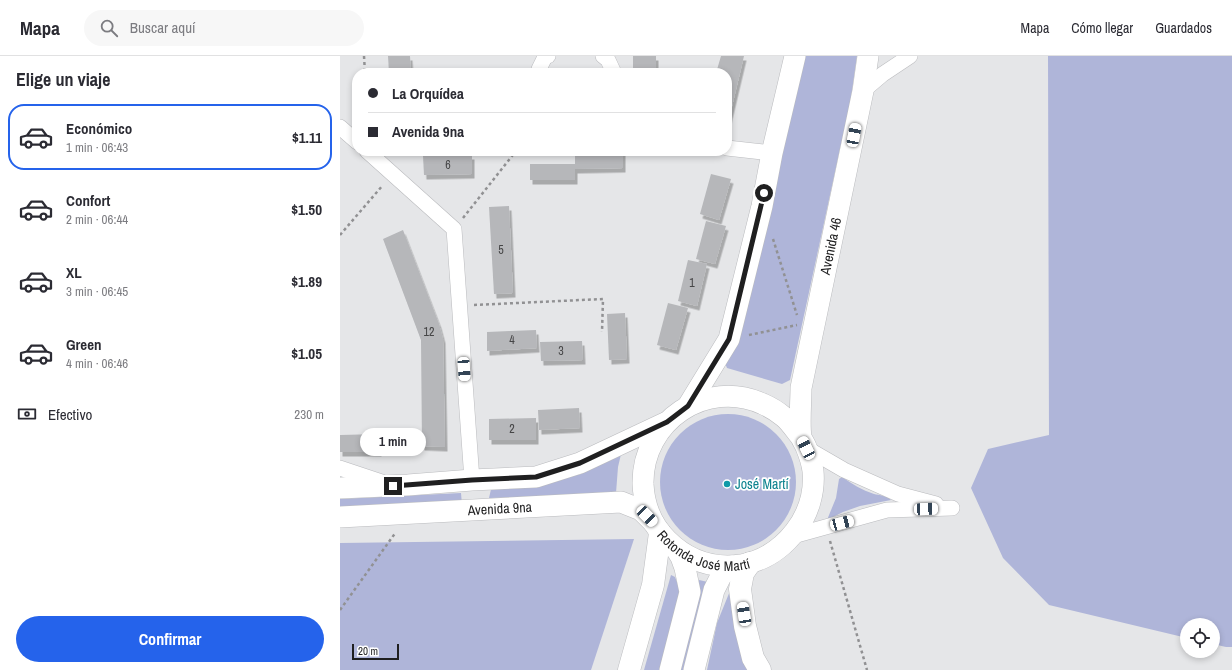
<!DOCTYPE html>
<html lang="es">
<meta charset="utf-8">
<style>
:root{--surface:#fff;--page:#f7f7f7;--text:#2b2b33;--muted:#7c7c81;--line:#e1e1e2;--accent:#2563eb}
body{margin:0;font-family:"Archivo Narrow",sans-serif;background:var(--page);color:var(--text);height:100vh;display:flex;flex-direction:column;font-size:15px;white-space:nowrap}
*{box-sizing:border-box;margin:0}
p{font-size:13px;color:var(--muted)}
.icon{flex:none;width:22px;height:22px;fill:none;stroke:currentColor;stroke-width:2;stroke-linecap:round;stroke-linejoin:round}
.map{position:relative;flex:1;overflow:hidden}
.panel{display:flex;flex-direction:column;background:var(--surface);width:340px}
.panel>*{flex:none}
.banner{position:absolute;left:12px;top:12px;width:380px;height:88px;border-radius:16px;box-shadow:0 2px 6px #0003;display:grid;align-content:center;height:88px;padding:0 16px;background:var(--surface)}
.tools{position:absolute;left:840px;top:562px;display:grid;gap:8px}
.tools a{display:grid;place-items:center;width:40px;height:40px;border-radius:50%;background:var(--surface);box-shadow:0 2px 6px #0003;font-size:20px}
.scale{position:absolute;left:12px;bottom:10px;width:47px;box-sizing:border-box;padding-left:4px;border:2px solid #1f1f20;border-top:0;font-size:11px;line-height:14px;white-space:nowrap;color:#1f1f20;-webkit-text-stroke:3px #fff;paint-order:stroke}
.end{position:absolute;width:18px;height:18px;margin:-9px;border:5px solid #1f1f20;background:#fff;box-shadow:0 0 0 2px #fff}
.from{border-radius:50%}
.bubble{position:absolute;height:28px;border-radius:14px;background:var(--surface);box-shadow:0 2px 6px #0003;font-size:13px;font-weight:700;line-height:28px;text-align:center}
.car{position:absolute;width:12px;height:24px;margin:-12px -6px;border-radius:5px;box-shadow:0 0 3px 1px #0007;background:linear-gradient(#fff 24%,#345 0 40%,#fff 0 76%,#345 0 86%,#fff 0)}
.banner b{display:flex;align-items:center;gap:14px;height:38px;font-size:15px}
.banner b+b{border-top:1px solid var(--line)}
.banner i{width:10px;height:10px;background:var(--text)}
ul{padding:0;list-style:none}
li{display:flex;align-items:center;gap:12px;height:66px;margin:0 8px 6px;padding:0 8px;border:2px solid transparent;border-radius:16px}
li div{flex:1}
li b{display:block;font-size:15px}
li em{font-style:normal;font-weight:700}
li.current{border-color:var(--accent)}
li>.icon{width:36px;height:36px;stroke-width:1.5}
h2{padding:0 16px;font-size:18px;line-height:48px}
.pay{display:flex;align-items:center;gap:10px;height:44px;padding:0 16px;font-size:15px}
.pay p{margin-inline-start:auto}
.primary-button{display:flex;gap:8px;margin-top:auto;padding:8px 16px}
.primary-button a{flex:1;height:46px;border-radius:24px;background:var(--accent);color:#fff;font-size:16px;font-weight:700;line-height:46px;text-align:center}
header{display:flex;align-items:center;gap:24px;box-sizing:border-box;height:56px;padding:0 20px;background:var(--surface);border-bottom:1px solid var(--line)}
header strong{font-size:19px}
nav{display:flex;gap:22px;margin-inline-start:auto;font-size:14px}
.search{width:280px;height:36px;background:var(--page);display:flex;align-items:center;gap:10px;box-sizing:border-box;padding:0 14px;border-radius:22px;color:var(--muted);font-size:15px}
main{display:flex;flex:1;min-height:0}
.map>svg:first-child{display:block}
</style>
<header>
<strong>Mapa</strong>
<div class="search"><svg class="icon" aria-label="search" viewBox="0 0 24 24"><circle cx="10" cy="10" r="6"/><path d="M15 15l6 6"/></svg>Buscar aquí</div>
<nav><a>Mapa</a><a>Cómo llegar</a><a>Guardados</a></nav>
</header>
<main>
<section class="panel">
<h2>Elige un viaje</h2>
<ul>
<li class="current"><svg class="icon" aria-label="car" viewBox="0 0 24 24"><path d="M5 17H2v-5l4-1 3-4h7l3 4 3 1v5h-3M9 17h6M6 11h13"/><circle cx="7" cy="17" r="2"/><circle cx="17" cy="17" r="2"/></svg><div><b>Económico</b><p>1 min · 06:43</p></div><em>$1.11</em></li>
<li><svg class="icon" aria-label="car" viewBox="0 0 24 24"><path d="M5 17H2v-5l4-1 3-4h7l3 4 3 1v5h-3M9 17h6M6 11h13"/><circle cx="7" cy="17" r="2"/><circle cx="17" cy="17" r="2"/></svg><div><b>Confort</b><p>2 min · 06:44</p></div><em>$1.50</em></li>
<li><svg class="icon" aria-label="car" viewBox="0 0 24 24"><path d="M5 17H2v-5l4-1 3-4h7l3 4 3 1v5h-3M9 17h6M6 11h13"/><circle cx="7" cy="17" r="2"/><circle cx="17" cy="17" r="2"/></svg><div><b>XL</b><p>3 min · 06:45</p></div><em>$1.89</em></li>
<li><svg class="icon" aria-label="car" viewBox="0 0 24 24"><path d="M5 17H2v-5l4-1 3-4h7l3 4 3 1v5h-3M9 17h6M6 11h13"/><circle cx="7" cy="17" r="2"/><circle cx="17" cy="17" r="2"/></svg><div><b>Green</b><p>4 min · 06:46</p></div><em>$1.05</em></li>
</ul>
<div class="pay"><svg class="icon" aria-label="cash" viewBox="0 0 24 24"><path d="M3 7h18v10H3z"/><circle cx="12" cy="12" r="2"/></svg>Efectivo<p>230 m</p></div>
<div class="primary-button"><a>Confirmar</a></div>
</section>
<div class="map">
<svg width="892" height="614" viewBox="0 0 892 614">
<defs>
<filter id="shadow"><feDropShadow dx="2.5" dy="4.5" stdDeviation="0" flood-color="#0004"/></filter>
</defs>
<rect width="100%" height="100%" fill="#e5e6e8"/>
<g fill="#afb5d9">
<path d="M458,0H517L511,42L450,324L442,328L387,312L385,307Z"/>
<path d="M708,0H892V591H886L873,588V569H847V582L709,549L663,502L631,432L648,393L709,379Z"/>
<circle cx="388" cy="426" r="68"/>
<path d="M282,394L278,411L276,437L272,439L149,442L152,429L205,426L241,418Z"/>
<path d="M502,421C512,428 522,434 534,438C539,439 548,440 551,444L520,450L503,456L487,464L496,442L499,423Z"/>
<path d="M121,437L122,449L0,454V443Z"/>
<path d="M294,483L251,614H0V487Z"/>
<path d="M331,519L335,521L341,536L322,614H304Z"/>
<path d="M359,524L368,526L346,614H338Z"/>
<path d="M392,530L413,614H367L377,567Z"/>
</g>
<g fill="#b6b7ba" filter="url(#shadow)">
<path d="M48,0H70L71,17H49Z"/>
<rect x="293" y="0" width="23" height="17"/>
<path d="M381,0H404L389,63L387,62V17H376Z"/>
<path d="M283,95V112L235,113V124H190V108H235V96Z"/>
<path d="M132,99V118L84,119L83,100Z"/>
<path d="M371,118L391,123L379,164L360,158Z"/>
<path d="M169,150L173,237L154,238L149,151Z"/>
<path d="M366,165L386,170L375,208L356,203Z"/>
<path d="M63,174L99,268L103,283L105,391L82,390L81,284L43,183Z"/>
<path d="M348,204L367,208L357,250L338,245Z"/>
<path d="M328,247L348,252L336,294L317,289Z"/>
<path d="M285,257L287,303L269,304L267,258Z"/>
<path d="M196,274L197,292L147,295V276Z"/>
<path d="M242,285L243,304L201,305L200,286Z"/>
<path d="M239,352L240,372L199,374L198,354Z"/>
<path d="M196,362V384H149V363Z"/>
<path d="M39,378V396H0V379Z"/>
</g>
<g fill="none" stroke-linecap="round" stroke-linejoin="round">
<defs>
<g id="street">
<path d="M263,0L268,4L274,17"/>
<path d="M199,17V13L205,1L208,0"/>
<path d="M523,35L543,18L570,0"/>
<path d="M0,71L17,86"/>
<path d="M387,92L432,97"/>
<path d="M27,95L114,173L132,424"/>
<path d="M466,392L504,414L558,438L596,448"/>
<path d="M0,412L45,427"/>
<path d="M453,480L547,454L612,452"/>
</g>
<g id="secondary">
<path d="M348,350L389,283L422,150L432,97L455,0"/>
<path id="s1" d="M461,381C456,375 450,366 444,361C438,356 430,351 423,348C366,322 302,365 303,428C304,449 312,469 327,484C347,504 373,513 401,509C445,501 477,459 473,415C472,407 469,398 466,391C465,388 462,384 461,381C459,368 461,346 461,332L523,35L528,0"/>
<path d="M0,432L68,429L132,424L196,421L240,407L325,367"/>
<path id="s2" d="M0,461L281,446L301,454L313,466"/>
<path d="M330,614L350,536L345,512L341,501L336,493"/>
<path d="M354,614L374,534L381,520L392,510"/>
</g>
<g id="highway">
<path d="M410,507L403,517L400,533L405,570L413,602L420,614"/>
<path d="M289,614L313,529L320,477"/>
</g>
</defs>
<use href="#street" stroke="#babbbe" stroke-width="16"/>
<use href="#secondary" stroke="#babbbe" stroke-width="22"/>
<use href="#highway" stroke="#babbbe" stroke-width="23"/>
<g stroke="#919193" stroke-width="2.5" stroke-dasharray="3 3" stroke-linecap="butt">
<path d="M24,0L25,17"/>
<path d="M123,162L176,95"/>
<path d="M0,179L43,129"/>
<path d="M433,183L457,259"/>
<path d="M134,249L263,243L262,276"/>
<path d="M409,279L457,269"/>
<path d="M490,485L527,614"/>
<path d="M0,554L56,476"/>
</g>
<use href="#street" stroke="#fff" stroke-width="15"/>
<use href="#secondary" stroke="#fff" stroke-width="21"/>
<use href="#highway" stroke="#fff" stroke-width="22"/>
</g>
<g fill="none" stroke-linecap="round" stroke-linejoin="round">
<path stroke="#1f1f20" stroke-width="5" d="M53,430L132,424L196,421L240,407L327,366L348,350L389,283L424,137"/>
</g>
<circle fill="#0f9aa8" stroke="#fff" stroke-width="1.5" cx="387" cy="428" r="4"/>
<g text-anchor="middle" stroke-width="3.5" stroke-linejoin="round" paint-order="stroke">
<g font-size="12" fill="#454546">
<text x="108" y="113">6</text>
<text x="161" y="198">5</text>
<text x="352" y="231">1</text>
<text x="89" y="280">12</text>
<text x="172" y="288">4</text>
<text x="221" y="299">3</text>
<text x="172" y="377">2</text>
</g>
<g font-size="14" fill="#1f1f20" stroke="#fff">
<text dy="5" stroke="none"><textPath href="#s1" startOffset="726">Avenida 46</textPath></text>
<text dy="5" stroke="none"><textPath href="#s2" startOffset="160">Avenida 9na</textPath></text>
<text dy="5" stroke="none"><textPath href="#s1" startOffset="325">Rotonda José Martí</textPath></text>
</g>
<g font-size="14" fill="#0d838f" stroke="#fff" text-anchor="start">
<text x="395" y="433">José Martí</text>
</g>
</g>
</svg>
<div class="tools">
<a><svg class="icon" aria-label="locate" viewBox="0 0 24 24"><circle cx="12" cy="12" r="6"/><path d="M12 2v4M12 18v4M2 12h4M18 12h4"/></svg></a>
</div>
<div class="scale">20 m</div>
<i class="end from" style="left:424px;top:137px"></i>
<i class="end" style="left:53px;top:430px"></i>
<div class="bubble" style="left:20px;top:372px;width:66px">1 min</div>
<i class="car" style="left:514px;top:79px;rotate:11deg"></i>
<i class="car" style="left:124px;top:313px;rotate:176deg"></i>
<i class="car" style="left:466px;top:392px;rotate:334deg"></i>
<i class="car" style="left:586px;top:453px;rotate:88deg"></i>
<i class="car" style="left:307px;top:460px;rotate:136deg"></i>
<i class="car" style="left:502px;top:467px;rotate:75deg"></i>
<i class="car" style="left:404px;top:558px;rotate:351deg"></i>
<div class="banner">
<b><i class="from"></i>La Orquídea</b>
<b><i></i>Avenida 9na</b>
</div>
</div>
</main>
